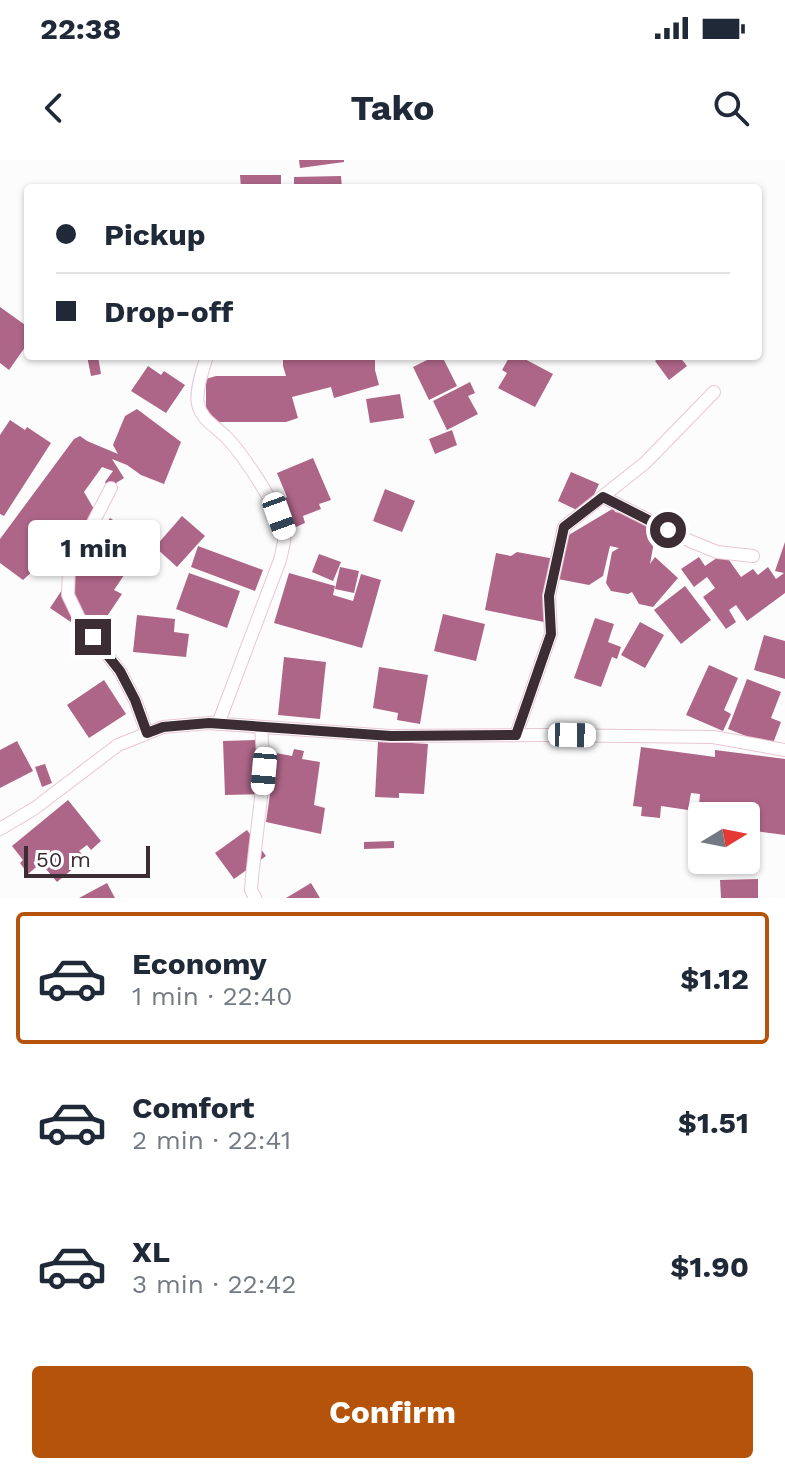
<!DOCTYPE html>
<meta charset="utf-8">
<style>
:root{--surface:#fff;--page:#f6f6f7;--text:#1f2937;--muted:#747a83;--line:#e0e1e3;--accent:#b45309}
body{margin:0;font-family:"Work Sans",sans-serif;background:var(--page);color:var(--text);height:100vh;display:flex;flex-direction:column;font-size:30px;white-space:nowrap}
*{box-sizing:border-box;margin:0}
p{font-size:26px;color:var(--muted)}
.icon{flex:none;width:44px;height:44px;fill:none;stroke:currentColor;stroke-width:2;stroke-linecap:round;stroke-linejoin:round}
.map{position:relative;height:738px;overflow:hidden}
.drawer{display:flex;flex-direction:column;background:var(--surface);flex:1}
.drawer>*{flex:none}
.hud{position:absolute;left:24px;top:24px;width:738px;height:176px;border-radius:8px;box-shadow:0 2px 6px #0004;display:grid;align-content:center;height:176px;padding:0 32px;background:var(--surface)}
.needle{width:52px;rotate:80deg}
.buttons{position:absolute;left:688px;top:642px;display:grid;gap:16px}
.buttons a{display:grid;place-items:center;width:72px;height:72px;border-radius:8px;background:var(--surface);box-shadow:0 2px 6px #0004;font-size:40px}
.scale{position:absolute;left:24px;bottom:20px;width:126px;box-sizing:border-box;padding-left:8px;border:4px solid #3b2d33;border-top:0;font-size:22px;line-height:28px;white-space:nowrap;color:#3b2d33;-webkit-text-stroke:6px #fff;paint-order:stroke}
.end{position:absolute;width:36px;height:36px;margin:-18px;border:10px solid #3b2d33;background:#fff;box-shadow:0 0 0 4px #fff}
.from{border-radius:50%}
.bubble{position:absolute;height:56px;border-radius:8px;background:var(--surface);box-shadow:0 2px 6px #0004;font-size:26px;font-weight:700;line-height:56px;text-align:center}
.car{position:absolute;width:24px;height:48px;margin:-24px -12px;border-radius:10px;box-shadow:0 0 6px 2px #0007;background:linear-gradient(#fff 24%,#345 0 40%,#fff 0 76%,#345 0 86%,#fff 0)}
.hud b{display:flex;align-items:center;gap:28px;height:76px;font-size:30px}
.hud b+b{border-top:2px solid var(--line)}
.hud i{width:20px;height:20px;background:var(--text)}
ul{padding:14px 0 0;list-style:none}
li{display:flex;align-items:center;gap:24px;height:132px;margin:0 16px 12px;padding:0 16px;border:4px solid transparent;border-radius:8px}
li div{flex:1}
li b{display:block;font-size:30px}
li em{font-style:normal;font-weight:700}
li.on{border-color:var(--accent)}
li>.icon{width:72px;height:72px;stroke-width:1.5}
.button{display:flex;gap:16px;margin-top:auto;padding:16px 32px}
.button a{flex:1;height:92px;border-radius:8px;background:var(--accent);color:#fff;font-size:32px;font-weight:700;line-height:92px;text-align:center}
.status{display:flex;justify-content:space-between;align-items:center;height:56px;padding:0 40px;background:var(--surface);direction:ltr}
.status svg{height:22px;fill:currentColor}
header{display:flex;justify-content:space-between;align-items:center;height:104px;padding:0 32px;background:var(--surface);font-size:36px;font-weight:700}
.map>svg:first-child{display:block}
</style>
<div class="status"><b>22:38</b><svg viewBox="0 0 49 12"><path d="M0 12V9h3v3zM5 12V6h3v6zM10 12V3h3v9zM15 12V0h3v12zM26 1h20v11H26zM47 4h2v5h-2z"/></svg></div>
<header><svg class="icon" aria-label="back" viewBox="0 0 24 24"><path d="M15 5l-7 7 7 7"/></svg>Tako<svg class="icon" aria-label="search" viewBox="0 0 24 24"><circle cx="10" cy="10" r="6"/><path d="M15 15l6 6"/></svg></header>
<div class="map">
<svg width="785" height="738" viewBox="0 0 785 738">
<rect width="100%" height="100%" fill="#fcfcfc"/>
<g fill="#ae6688">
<path d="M299,0H344V2L300,8Z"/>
<path d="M240,15H281V28H241Z"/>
<path d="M341,16L342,28H294V17Z"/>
<path d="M0,147L28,167V183L9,210L0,203Z"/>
<path d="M87,196H98L101,214L91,216Z"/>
<path d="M286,196H375V210L379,225L334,238L331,227L292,237L298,258L286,262H209L206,250V219L216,216H286L283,206V197Z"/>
<path d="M435,196H442L457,226L429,240L413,207Z"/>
<path d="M510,196H519L553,214L535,247L498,228L507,213L502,210Z"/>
<path d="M662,196H679L687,206L669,220L655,201Z"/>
<path d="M148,206L161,215L164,211L185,225L166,253L131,231Z"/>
<path d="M470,222L475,233L468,236L478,254L447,270L433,241Z"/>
<path d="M400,234L404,258L370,263L366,239Z"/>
<path d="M137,249L181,282L164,324L141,315L127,305L112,299L124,318L108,328L105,322L113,311L102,307L84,332L98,356L88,370L83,368L74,373L69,388L35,409L23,420L0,403V379L74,279L80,276L87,281L118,294L113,285L125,256Z"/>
<path d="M10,260L25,270L27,267L51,283L4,356L0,354V275Z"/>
<path d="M452,270L457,285L435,294L429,279Z"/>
<path d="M313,298L331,340L319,344L321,349L303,356L305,363L278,375L266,346L287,337L277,313Z"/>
<path d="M571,312L599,324L585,354L558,341Z"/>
<path d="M385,329L415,341L402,372L373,361Z"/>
<path d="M614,348L615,352L658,360L650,404L655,397L678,418L653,447L639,444L632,432L628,434L611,431L606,423L612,392L619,388L610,386L603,416L589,425L558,419L549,463L485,450L496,393L511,396L517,392L555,399L567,376Z"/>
<path d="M182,356L205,376L177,407L155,387Z"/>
<path d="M110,358L134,374L129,382L141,390L114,430L122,434L93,477L50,448Z"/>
<path d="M785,382V433L747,461L736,445L729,450L736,462L726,469L703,437L715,428L707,417L694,427L681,409L699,397L705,406L724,393L741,417L753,409L758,415L768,407L776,419L784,413L775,411Z"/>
<path d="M198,386L263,410L255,431L191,407Z"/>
<path d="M319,394L341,402L333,421L312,412Z"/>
<path d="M340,407L359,411L354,433L335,429Z"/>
<path d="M189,413L240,431L227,468L176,449Z"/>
<path d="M289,413L335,426L333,435L353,441L361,414L381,420L362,488L274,463Z"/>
<path d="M685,426L711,460L681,484L654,450Z"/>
<path d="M443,454L485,464L476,501L434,491Z"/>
<path d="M137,455L175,459L174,472L189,474L186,497L133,492Z"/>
<path d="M595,458L614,464L608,482L621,487L617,499L612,497L601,527L574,518Z"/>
<path d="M640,462L664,475L645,508L621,495Z"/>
<path d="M764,475L785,481V519L754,510Z"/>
<path d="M284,497L326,502L320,559L278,555Z"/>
<path d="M709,505L738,518L724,550L731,554L723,571L686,555Z"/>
<path d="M379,507L428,515L420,564L397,560L398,553L373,548Z"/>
<path d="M747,519L781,532L771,558L781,562L772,586L728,569Z"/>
<path d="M104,520L126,554L89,578L67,545Z"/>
<path d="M260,580L262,634L225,635L223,581Z"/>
<path d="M17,581L33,611L0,628V590Z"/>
<path d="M378,581L428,584L424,634L399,633V638L375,637Z"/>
<path d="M641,587L715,597V590L785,599V675L755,671L758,652L699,645L700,634L691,633L688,650L661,646L660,658L641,656L642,647L633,646Z"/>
<path d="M294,589L304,591L302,599L320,602L314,645L325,648L321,674L266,662L276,593L292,596Z"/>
<path d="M45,604L52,623L42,627L35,607Z"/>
<path d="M68,640L101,681L91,690L87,685L79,691L86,698L57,722L41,703L28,714L20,703L23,700L12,686Z"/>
<path d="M247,670L266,696L234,719L215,693Z"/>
<path d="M394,681V688L364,689V682Z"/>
<path d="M758,719V738H721L720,720Z"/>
<path d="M107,723L115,738H79Z"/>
<path d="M311,723L320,738H286Z"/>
</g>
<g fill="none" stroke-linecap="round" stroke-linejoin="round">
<defs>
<g id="minor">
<path d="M207,196C203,208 195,232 198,244C201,259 215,266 225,276C241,291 279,349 284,370C286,380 282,390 280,400L218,564"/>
<path d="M111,328L69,409L68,435L80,460L120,511L135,540L147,573"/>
<path d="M603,337L690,381L717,392L753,396"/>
<path d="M516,575L551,474L549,436L564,367L645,303L714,232"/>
<path d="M0,669L35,648L118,585L163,567L209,563L391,576L544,575L713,577L785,590"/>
<path d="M255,738L251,730L252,717L264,611L261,567"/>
</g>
</defs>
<use href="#minor" stroke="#ebc5d5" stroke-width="14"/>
<use href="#minor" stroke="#fff" stroke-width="12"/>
</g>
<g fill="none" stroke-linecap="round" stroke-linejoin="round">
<path stroke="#3b2d33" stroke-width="10" d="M93,477L120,511L135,540L147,573L163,567L209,563L391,576L516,575L551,474L549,436L564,367L603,337L668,370"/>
</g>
</svg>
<div class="buttons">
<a><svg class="needle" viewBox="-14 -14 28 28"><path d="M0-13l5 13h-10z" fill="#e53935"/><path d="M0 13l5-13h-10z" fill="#747a83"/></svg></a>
</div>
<div class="scale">50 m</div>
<i class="end from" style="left:668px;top:370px"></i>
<i class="end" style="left:93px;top:477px"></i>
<div class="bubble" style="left:28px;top:360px;width:132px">1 min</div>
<i class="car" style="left:279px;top:356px;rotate:160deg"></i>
<i class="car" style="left:572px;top:575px;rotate:91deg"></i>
<i class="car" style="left:264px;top:611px;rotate:185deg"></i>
<div class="hud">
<b><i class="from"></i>Pickup</b>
<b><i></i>Drop-off</b>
</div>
</div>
<section class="drawer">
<ul>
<li class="on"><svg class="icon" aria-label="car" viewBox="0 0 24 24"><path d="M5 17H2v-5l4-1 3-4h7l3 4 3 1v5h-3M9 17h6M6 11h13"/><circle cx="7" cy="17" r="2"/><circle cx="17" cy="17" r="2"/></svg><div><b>Economy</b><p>1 min · 22:40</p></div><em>$1.12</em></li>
<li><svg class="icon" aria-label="car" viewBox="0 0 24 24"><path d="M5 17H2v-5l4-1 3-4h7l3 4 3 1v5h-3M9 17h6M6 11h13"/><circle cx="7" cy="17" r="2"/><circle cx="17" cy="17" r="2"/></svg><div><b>Comfort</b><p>2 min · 22:41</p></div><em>$1.51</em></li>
<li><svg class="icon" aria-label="car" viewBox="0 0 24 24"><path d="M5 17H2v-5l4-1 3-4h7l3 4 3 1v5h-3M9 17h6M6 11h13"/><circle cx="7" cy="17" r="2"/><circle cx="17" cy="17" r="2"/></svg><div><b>XL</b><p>3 min · 22:42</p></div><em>$1.90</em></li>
</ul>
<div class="button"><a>Confirm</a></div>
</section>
